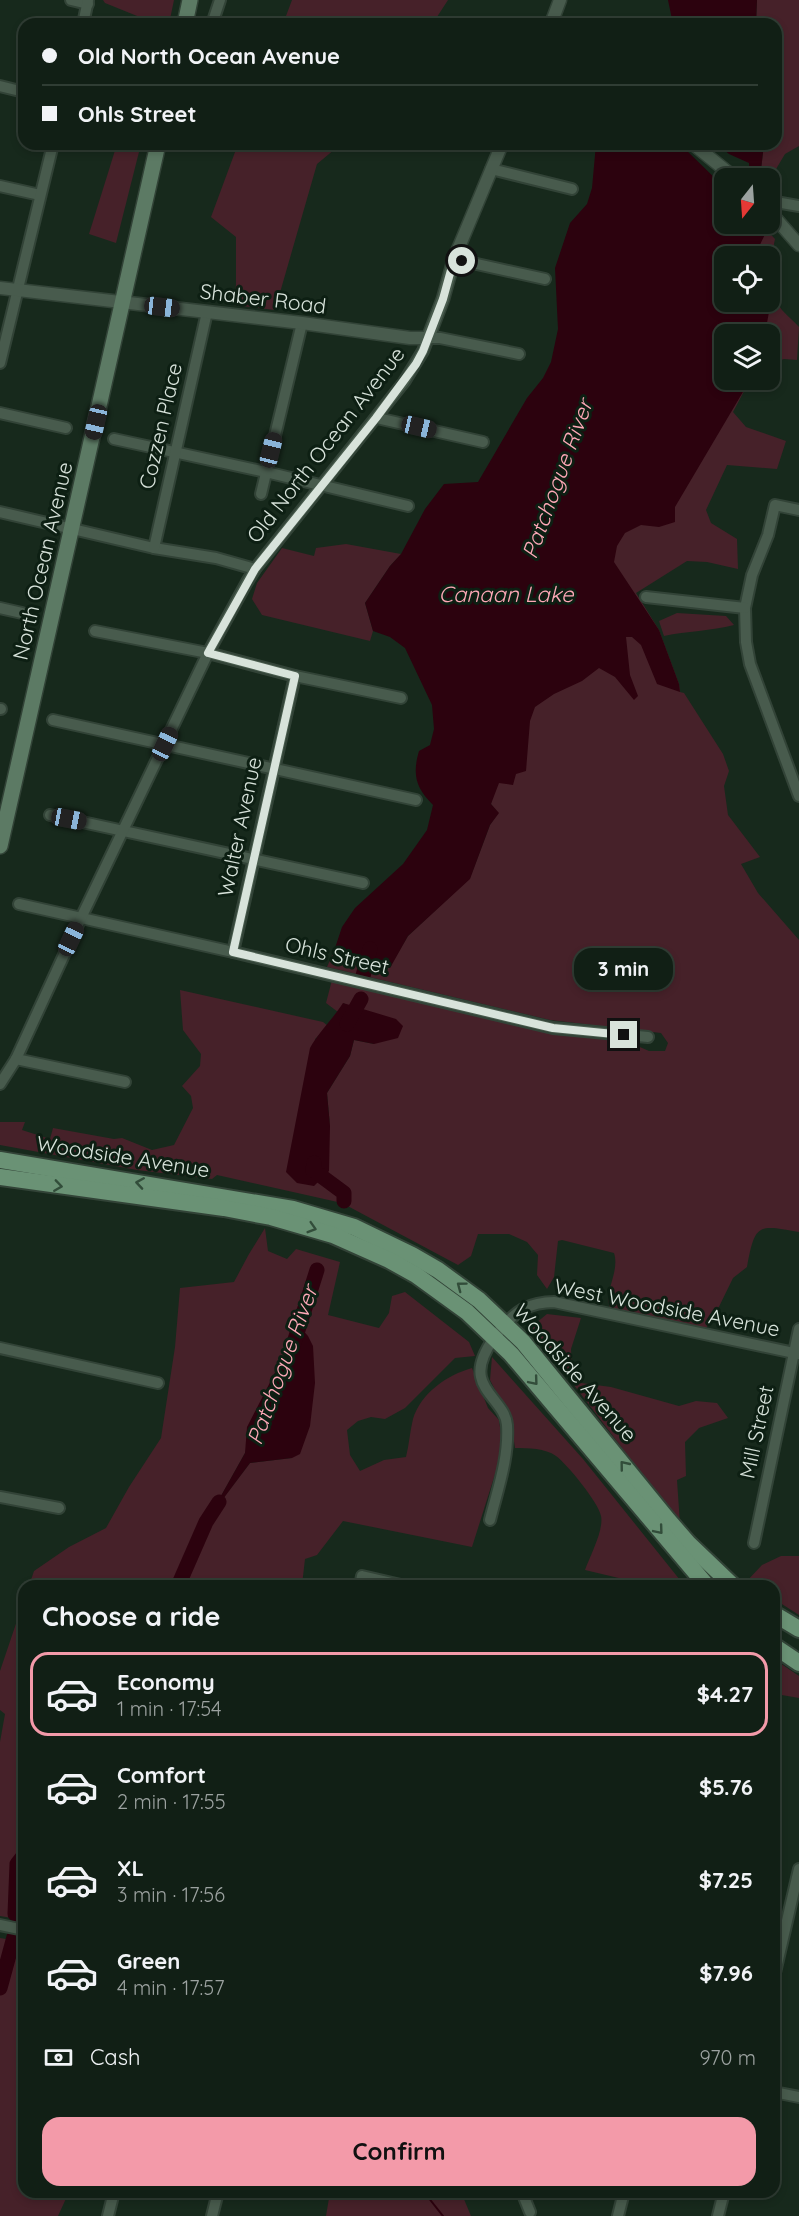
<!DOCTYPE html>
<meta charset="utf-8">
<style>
:root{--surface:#111f15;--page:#1e2c22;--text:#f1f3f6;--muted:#9ca2a0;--line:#303d34;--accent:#f39aa9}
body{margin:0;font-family:Quicksand,sans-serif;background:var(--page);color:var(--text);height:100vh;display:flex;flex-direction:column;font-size:22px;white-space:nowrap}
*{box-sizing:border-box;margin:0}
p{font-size:20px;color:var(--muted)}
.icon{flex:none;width:33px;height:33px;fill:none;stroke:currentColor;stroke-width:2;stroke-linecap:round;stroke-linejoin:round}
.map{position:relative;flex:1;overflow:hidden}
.drawer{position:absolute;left:18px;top:1580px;width:762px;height:618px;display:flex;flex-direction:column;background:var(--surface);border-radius:18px;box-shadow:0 3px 9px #0003,0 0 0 2px var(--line)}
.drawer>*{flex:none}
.top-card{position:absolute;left:18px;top:18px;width:764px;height:132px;border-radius:18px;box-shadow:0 3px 9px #0003,0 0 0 2px var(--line);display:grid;align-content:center;height:132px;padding:0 24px;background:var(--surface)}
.needle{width:39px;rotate:197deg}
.controls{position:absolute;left:714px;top:168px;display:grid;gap:12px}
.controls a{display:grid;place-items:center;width:66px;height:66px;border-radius:12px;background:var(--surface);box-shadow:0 3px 9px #0003,0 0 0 2px var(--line);font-size:30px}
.end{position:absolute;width:27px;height:27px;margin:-14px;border:8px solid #d8e3db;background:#111;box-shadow:0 0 0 3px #111}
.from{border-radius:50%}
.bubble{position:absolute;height:42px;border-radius:18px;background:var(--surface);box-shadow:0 3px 9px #0003,0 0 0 2px var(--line);font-size:20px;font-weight:700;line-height:42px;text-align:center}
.car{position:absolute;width:18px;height:36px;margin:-18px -9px;border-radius:8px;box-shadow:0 0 4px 2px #0007;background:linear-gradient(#222 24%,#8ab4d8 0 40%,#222 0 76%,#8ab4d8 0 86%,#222 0)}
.top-card b{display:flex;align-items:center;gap:21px;height:57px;font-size:22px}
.top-card b+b{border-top:2px solid var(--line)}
.top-card i{width:15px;height:15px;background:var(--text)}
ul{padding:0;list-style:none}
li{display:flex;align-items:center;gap:18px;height:84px;margin:0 12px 9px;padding:0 12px;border:3px solid transparent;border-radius:18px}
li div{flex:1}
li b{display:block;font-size:22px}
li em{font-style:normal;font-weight:700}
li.on{border-color:var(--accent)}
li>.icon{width:54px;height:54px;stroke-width:1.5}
h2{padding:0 24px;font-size:27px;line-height:72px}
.pay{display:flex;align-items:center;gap:15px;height:66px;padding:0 24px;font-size:22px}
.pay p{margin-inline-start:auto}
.primary-button{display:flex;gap:12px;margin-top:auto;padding:12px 24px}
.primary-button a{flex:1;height:69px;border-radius:18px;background:var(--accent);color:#111;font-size:24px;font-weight:700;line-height:69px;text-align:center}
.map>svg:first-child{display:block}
</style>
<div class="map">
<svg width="799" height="2216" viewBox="0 0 799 2216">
<rect width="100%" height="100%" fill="#17291c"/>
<g fill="#462129" fill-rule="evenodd">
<path d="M103,0H174L169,24H150L147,20L105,3Z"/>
<path d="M292,0H448L435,20L438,24H283Z"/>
<path d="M757,0H799V146L785,154L770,179L760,178L764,144H776V24H756Z"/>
<path d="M117,144H141L116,243L89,234Z"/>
<path d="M238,144H344L335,149L317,164L275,310L234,305L236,284V237L211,217Z"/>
<path d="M761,224L775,239C770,262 765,289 782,310C787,316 794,321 799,327L797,360L784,359L771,363L770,366V334H744L750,302H770V256H734Z"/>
<path d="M724,380H750L733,412L746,427L786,441L777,469L727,465L706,510L711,523L737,539L738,569L707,562L687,561L636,593L659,630L679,684L680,692L684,693L723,754L729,771L724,786L728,815L760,857L741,864L758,893L799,940V1232C757,1224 755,1224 747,1267L733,1278L713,1319L706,1328L610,1308C604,1290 620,1272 614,1253L562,1240L558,1241L554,1277L547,1289L537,1275L538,1255L527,1242L509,1234H478L471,1256L458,1265L342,1203L217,1175L212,1179L137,1170L0,1145V1122H25L22,1130L50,1139L53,1128L114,1139L122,1138L152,1150L174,1145L193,1108L191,1096L182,1086L200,1066L201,1054L183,1030L180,990L323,1022L328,1026L315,1039L330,1126L327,1093L350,1056L354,1040L374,1044L344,1003L338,1012L326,1003L332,980L555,1033L626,1041L649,1051H665L668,1043L661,1033L550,1020L327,967L334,951L365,968H389L408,936L470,878L490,825L498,813L491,804L511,694Z"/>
<path d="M346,544L401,554L390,566L365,603L373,631L370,641L262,615L252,599L257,583L282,548L314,556L316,548Z"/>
<path d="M677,613L726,616L734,625C711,631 687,631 664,636L659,621Z"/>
<path d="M265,1228L268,1251L287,1259L296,1249L340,1262L328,1315L379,1328L389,1313L392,1296L405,1292L469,1342L475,1356L455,1358L405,1408L385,1419L371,1417L358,1421L347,1430L350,1455L360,1471L384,1460L406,1457C409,1445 410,1431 413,1419C421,1393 447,1375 472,1368L488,1408L499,1420L503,1449L472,1547L343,1521L317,1555L305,1559L302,1585L29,1586L34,1571L69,1547L106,1528L129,1487L161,1438L175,1347L180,1288L234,1282L249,1254ZM299,1327L292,1458L250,1463L211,1514L245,1453L274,1375Z"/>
<path d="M547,1314L581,1318L571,1349L572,1371L581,1383L611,1387L679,1406L696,1401L717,1403L728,1418L699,1428L685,1442L686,1476L677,1480L680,1524L532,1330L536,1323Z"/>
<path d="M492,1357L583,1459L684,1585H648L585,1570C590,1556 604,1530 601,1516C599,1503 567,1464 556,1456C545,1448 528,1448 515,1448L511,1421L490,1380Z"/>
<path d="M781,1556H799V1615L774,1599V1586L751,1585L746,1582L762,1565Z"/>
<path d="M24,1600V1920L0,1916V1742L5,1714L0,1710V1671Z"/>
<path d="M774,1659L799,1676V1698L776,1694L774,1690Z"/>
<path d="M0,1938L24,1942V2192H69L58,2216H0Z"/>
<path d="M330,2192H461L471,2216H326Z"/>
</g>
<g fill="#2c020e">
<path d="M668,0H757L756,24H673Z"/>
<path d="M596,144H680L724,187V224H761L767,230L758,249V256H724V302H765L769,312L765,334H724V380H750L675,507V522L659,527L641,525L625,533L617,546L614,562L659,630L679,684L680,692L657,684L641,645L632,637H626L630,675L638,696L634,700L615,677L599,668L582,681L554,694L535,707L530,721L526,771L516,774L513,785L499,783L491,804L499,813L490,825L470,879L408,936L390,968H365L334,951L342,927L355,908L403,864L427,830L433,805C416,788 412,775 419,751L430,745L434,729L432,705L405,648L390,637L373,631L365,603L390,566L401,554L425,509L444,484L478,482L527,398L543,378L551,362L558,329L555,268L570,223L587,204L592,188Z"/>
<path d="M717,144H764L760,178H750L749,163L729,154Z"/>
<path d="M343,1003L396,1019L403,1026L398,1038L374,1044L354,1040L350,1056L327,1093L330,1126L329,1171L314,1186L297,1183L286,1172L310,1048C318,1033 333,1019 343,1003Z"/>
<path d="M299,1326L308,1336L313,1346L315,1383L310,1426L300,1454L292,1458L250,1463L208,1519L245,1453L247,1427Z"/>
</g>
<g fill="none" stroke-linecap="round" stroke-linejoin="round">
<path stroke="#2c020e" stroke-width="2" d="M424,2192L443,2216"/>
<g stroke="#2c020e" stroke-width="15">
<path d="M363,976L370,949"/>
<path d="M347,1024L361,999"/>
<path d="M314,1163L313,1170L344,1193V1201"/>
<path d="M293,1346L317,1270"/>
<path d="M178,1586L206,1522L219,1502"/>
<path d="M15,1914L17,1864L24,1855"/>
<path d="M0,1988L14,1937"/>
</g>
<defs>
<g id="minor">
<path d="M71,0L88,4"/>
<path d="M83,24L88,0"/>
<path d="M212,24L220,0"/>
<path d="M0,86L24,92"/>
<path d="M491,169L572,189"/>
<path d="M0,186L40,195"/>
<path d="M770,201L799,206"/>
<path d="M454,259L545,279"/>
<path d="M0,363L53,144"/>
<path d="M0,413L66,428"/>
<path d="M377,418L483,442"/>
<path d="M114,439L266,472L408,506"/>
<path d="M261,494L302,323"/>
<path d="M799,510L775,505L768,535L752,575L745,608L746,642L750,664L799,796"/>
<path d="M0,512L154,548L216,558L255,569"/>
<path d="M154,548L207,312"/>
<path d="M646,597L745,608"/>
<path d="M0,608L22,613"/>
<path d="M95,631L208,653L295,676L401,698"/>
<path d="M0,709H1"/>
<path d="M53,720L416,800"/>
<path d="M50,815L363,883"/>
<path d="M19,904L233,952L553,1028L648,1037"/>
<path d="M233,952L295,676"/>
<path d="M16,1059L125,1082"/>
<path d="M0,1084L16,1059L81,918L208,653L247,582L255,569L404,382L423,351L428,338H440L519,354"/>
<path d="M0,1348L158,1383"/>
<path d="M0,1497L59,1508"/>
<path d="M490,1520C498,1488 509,1458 507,1425C506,1407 484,1394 481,1377C476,1355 505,1320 523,1309C533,1304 543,1302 554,1302L799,1354"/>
<path d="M754,1543L799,1329"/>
<path d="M360,1586L362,1576L405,1586"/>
<path d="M0,1925L24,1930"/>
<path d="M774,1977L799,1869"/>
<path d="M774,2092L799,2097"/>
<path d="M522,2192L530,2212"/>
<path d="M108,2216L114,2192"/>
<path d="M212,2216L218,2192"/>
<path d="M618,2216L624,2192"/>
<path d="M718,2216L724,2192"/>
</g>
<g id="tertiary">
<path d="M551,24L560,0"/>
<path d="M693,144L735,178"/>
<path d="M770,212L799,245"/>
<path d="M0,288L302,323L410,338H428L443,299L454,259L502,144"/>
</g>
<g id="secondary">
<path d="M185,24L190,0"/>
<path d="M0,846L158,144"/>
</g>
<g id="primary">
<path d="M0,1160L293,1209L354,1227L412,1255L438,1270L479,1300L523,1342L668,1520L688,1543L733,1586"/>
<path d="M0,1177L224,1208L271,1217L333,1235L389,1260L416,1275L467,1312L511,1354L707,1586"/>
<path d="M774,1614L799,1629"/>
<path d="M774,1646L799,1663"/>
</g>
</defs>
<use href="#minor" stroke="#324337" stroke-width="14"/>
<use href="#tertiary" stroke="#324337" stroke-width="15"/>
<use href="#secondary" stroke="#324337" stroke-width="18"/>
<use href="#primary" stroke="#324337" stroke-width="20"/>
<use href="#minor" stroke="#485b4d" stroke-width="10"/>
<use href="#tertiary" stroke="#485b4d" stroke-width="12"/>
<use href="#secondary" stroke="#5c7a64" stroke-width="15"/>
<use href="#primary" stroke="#6a9275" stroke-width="16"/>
</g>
<defs><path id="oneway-chevron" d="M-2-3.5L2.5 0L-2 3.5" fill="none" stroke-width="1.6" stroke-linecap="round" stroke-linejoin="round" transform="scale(1.5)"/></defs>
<g stroke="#324d3a">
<use href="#oneway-chevron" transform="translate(140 1183) rotate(-171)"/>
<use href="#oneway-chevron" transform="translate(58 1186) rotate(8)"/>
<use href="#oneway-chevron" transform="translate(312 1228) rotate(17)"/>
<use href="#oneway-chevron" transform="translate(461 1286) rotate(-143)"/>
<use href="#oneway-chevron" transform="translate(534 1381) rotate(50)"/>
<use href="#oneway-chevron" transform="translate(624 1465) rotate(-129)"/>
<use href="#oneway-chevron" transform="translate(659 1530) rotate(50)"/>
</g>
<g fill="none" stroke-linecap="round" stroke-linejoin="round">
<path stroke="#d8e3db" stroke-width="8" d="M462,261L454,259L443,299L423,351L416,364L376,418L255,569L208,653L295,676L233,952L553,1028L624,1035"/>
</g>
<g text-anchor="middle" stroke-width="6" stroke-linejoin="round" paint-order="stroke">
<g font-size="21" fill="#d8e3db" stroke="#0d1f13">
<text transform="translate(263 299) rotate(7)" y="7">Shaber Road</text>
<text transform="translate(161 426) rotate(-77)" y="7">Cozzen Place</text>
<text transform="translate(326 445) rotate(-52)" y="7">Old North Ocean Avenue</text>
<text transform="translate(43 561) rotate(-77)" y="7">North Ocean Avenue</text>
<text transform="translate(240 827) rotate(-78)" y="7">Walter Avenue</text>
<text transform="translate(337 956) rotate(13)" y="7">Ohls Street</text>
<text transform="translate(123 1157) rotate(9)" y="7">Woodside Avenue</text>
<text transform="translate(667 1308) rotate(11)" y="7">West Woodside Avenue</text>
<text transform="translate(575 1373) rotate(49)" y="7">Woodside Avenue</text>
<text transform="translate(757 1432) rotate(-78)" y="7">Mill Street</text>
</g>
<g font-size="22" font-style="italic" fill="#fea8b7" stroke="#0d1f13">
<text transform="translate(557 479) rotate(-70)" y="8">Patchogue River</text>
<text x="506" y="602">Canaan Lake</text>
<text transform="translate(282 1365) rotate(-70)" y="8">Patchogue River</text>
</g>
</g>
</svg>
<div class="controls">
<a><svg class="needle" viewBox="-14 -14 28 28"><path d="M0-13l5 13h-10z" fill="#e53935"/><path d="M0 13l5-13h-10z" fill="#9ca2a0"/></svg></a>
<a><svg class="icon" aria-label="locate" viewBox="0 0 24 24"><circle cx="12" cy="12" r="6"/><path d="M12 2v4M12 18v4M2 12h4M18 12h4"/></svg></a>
<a><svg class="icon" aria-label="layers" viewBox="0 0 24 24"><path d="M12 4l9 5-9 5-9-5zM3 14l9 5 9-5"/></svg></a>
</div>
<i class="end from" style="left:462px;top:261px"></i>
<i class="end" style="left:624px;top:1035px"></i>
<div class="bubble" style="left:574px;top:948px;width:99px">3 min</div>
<i class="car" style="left:162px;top:307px;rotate:97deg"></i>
<i class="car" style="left:96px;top:422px;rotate:193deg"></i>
<i class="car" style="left:419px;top:427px;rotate:103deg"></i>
<i class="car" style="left:271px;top:450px;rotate:14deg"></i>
<i class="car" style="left:165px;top:744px;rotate:25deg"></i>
<i class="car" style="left:69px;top:819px;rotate:101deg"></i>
<i class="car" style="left:71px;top:939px;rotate:25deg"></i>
<div class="top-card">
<b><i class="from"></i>Old North Ocean Avenue</b>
<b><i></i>Ohls Street</b>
</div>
<section class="drawer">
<h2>Choose a ride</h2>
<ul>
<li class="on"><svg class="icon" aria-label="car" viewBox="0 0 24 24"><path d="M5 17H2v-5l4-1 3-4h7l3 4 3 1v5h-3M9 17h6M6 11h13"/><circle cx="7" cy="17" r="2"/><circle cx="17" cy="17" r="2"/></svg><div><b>Economy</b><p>1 min · 17:54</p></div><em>$4.27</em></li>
<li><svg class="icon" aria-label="car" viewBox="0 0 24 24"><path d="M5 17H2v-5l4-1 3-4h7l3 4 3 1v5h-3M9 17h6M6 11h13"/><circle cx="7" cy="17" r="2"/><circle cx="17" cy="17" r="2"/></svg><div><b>Comfort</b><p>2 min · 17:55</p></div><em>$5.76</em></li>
<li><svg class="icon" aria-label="car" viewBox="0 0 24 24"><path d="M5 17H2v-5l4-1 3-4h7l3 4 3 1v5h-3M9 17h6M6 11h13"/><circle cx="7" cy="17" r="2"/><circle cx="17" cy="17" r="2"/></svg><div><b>XL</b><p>3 min · 17:56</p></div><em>$7.25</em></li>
<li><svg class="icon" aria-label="car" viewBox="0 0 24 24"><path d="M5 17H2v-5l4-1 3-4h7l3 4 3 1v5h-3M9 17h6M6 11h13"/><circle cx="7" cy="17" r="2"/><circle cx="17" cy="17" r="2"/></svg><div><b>Green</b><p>4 min · 17:57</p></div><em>$7.96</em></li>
</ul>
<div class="pay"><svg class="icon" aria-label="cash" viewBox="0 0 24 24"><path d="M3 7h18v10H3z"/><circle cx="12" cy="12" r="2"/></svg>Cash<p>970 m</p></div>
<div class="primary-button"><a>Confirm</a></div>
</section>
</div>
